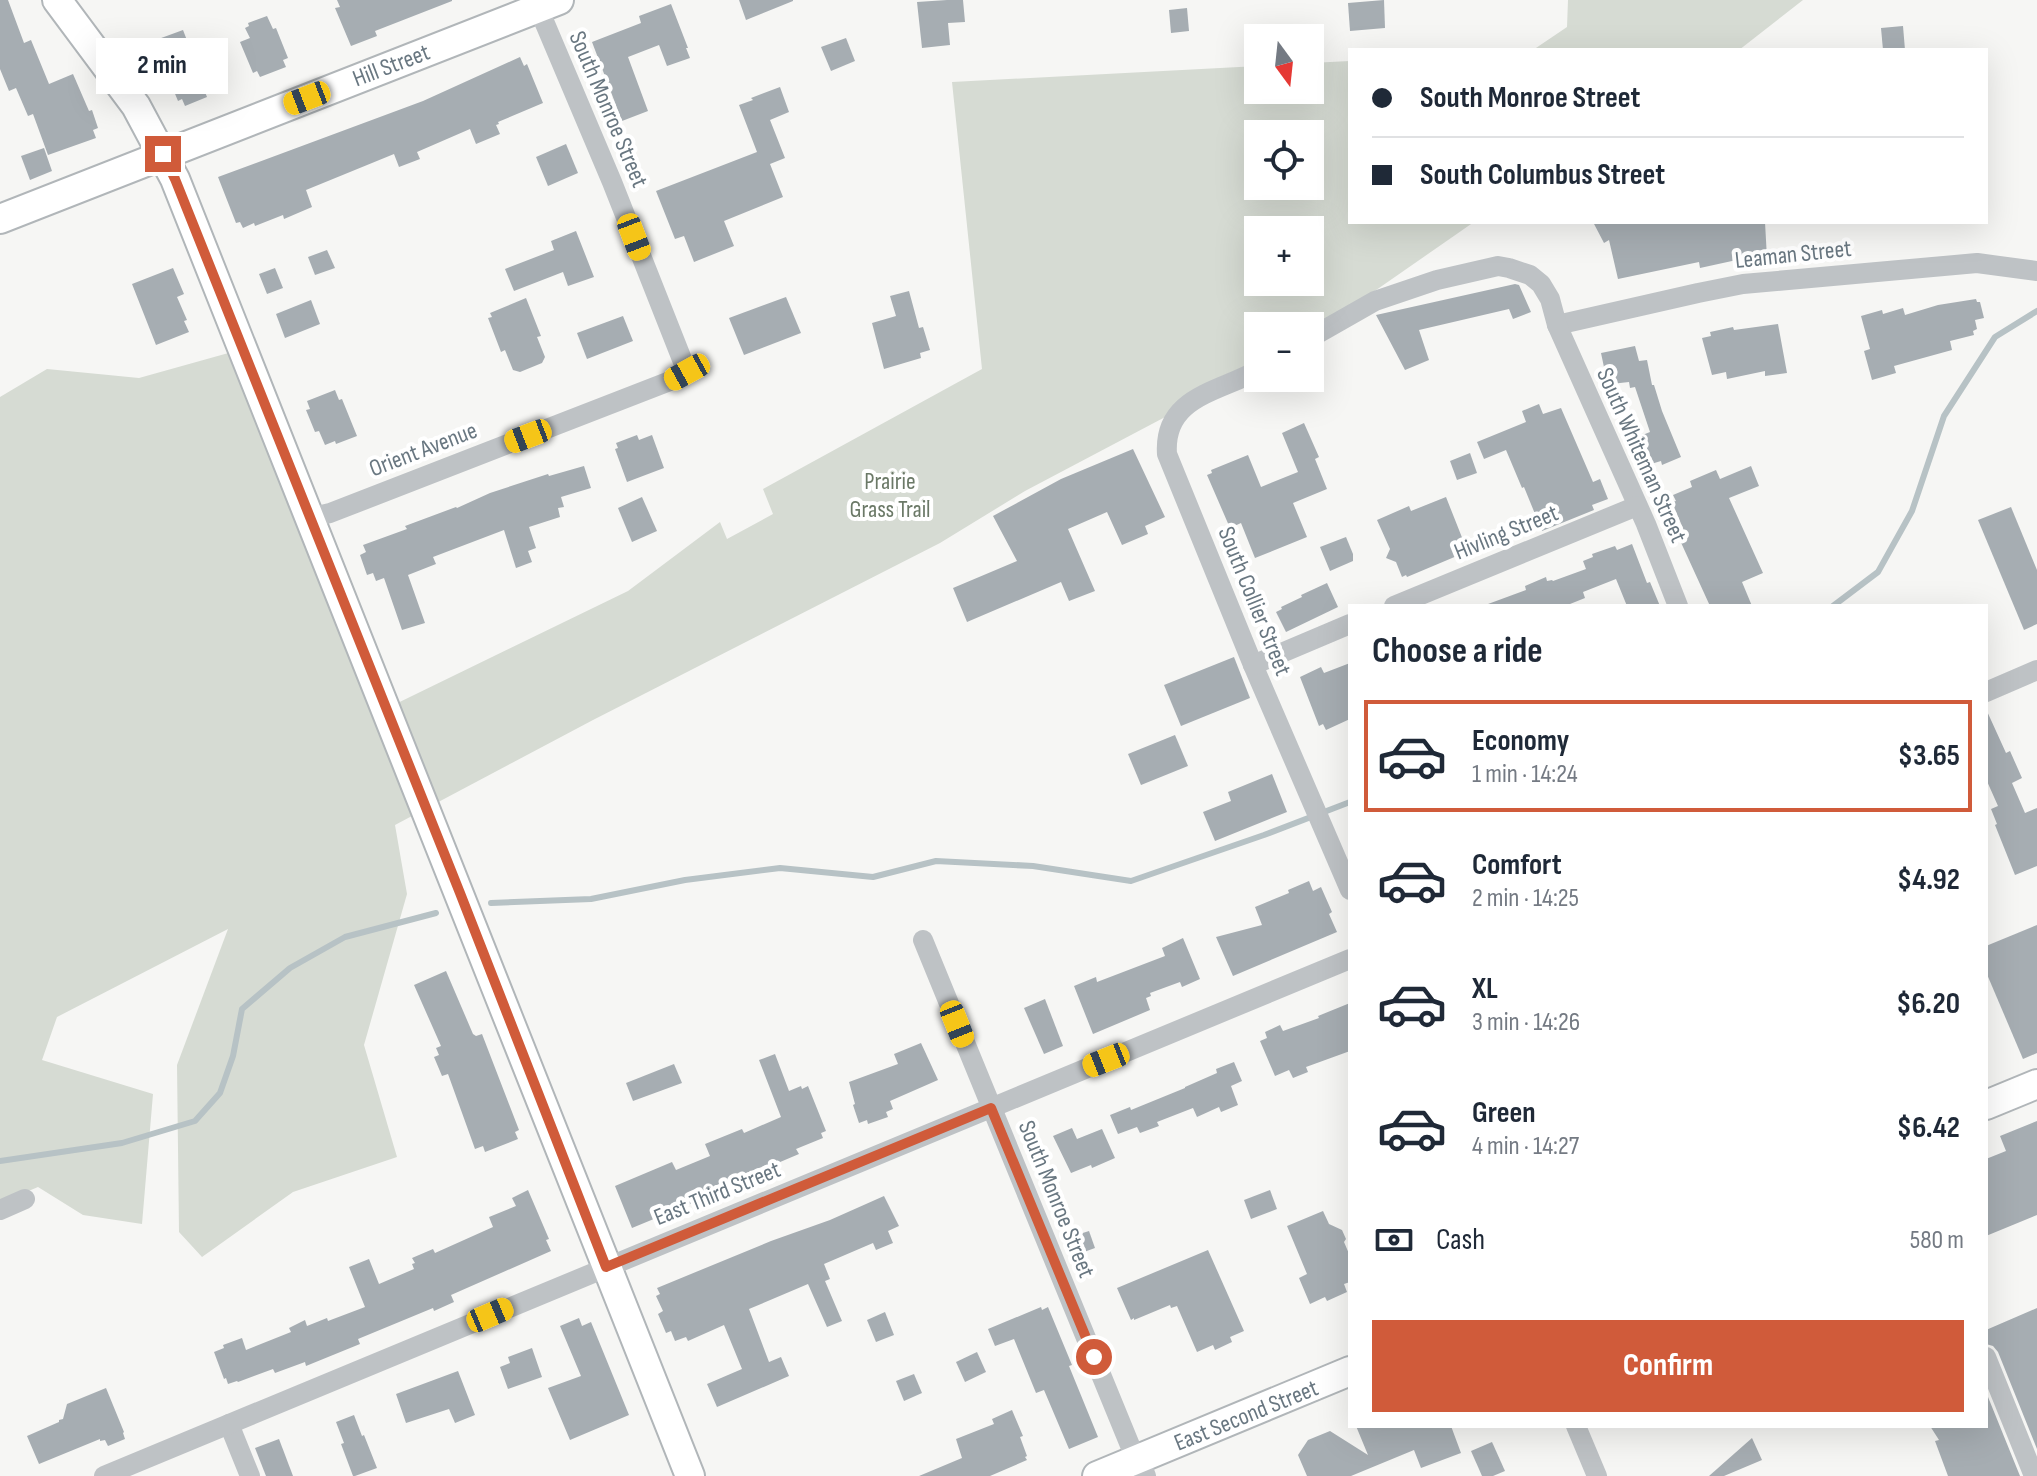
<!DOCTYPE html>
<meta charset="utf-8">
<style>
:root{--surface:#fff;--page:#f2f2f3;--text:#1f2937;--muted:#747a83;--line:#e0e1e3;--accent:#d05b3a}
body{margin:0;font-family:"Sofia Sans Condensed",sans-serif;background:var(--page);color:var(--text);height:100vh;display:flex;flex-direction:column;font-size:30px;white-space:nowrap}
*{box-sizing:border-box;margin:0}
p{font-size:26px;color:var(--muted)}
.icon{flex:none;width:44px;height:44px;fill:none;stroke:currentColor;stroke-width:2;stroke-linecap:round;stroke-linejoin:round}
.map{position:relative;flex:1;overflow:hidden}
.sheet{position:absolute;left:1348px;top:604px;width:640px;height:824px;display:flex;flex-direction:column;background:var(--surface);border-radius:0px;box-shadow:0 8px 32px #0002}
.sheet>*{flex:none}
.hud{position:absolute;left:1348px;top:48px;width:640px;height:176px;border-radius:0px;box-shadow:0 8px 32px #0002;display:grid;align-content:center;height:176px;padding:0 24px;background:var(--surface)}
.needle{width:52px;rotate:165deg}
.buttons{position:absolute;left:1244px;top:24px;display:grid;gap:16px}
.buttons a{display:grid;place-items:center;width:80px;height:80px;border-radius:0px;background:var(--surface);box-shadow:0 8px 32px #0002;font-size:40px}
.end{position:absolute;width:36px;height:36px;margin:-18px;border:10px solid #d05b3a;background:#fff;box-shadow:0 0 0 4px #fff}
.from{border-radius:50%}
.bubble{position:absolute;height:56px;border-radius:0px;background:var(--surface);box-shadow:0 8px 32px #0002;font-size:26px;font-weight:700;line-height:56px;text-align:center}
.car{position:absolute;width:24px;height:48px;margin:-24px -12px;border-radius:10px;box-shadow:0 0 6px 2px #0007;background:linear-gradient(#f5c518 24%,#345 0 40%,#f5c518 0 76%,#345 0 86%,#f5c518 0)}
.hud b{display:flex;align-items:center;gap:28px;height:76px;font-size:30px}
.hud b+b{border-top:2px solid var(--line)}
.hud i{width:20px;height:20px;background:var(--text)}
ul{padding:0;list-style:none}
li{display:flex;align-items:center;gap:24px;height:112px;margin:0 16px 12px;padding:0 8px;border:4px solid transparent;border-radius:0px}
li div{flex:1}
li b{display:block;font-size:30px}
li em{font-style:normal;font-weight:700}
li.on{border-color:var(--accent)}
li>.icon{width:72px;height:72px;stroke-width:1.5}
h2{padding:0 24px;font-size:36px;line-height:96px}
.pay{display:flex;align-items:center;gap:20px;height:88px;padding:0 24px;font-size:30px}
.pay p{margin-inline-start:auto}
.button{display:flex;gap:16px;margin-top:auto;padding:16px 24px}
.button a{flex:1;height:92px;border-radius:0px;background:var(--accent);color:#fff;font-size:32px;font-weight:700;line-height:92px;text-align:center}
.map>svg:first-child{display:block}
</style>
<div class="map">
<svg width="2037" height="1476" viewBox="0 0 2037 1476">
<rect width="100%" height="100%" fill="#f6f6f4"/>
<g fill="#d6dbd3" fill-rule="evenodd">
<path d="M1568,0H1803L1739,50H1533L1567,27Z"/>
<path d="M1350,61V222H1474L1310,336V326H1258V368L1025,491L940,543L593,720L395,825L407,894L364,1045L397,1157L293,1192L202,1257L179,1232L177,1065L228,929L57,1017L42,1060L153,1094L142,1224L83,1215L38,1187L0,1203V397L47,369L139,378L232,352L375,714L628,591L720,522L727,539L773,514L763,489L982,369L952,82L1258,66V90H1310V63ZM1258,134H1310V186H1258ZM1258,230H1310V282H1258Z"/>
</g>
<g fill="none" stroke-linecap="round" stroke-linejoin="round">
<g stroke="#b7c2c5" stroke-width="6">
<path d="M1833,606L1878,572L1912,511L1944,416L1995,337L2037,311"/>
<path d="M491,903L591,899L685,880L780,868L873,877L936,861L1033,866L1131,881L1264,835L1350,802"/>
<path d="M0,1161L122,1143L195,1121L220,1093L233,1056L242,1009L290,968L345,937L436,913"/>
</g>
</g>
<g fill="#a6adb2">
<path d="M0,0H8L24,43L31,40L49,84L73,74L89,111L92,110L98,128L93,130L96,138L48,155L33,114L28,116L16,88L9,91L0,69Z"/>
<path d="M337,0H452V1L375,31L377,36L351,46L335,8L340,7Z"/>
<path d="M739,0H793V1L746,20Z"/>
<path d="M947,0H963L965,22L948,23L950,45L922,48L917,2Z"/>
<path d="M1384,0L1385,28L1350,31L1348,3Z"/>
<path d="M671,4L688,48H686L690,58L667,66L659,45L628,57L648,111L622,121L592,42L641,23L639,16Z"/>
<path d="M1187,8L1189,31L1171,33L1169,10Z"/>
<path d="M267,16L273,29L276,28L288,58L283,60L286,67L260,77L257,71L253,73L240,42L250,38L245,28L249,26L248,23Z"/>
<path d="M1903,26L1905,50H1883L1881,28Z"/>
<path d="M183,30L205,87H203L207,97L185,106L182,99L178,101L153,41Z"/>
<path d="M846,38L855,61L831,71L821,47Z"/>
<path d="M520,57L524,66L527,64L543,103L498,122L499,124L496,125L500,134L476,144L470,129L417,152L420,159L399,167L394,154L306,190L312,207L284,219L283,215L255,226L254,223L243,228L240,222L236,223L218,177L423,101Z"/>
<path d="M780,87L789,112L770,120L785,158L770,164L783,197L724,221L734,246L694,262L684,236L675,239L656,191L757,152L739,105L753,100L751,98Z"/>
<path d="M566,144L578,173L548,186L536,157Z"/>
<path d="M44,148L52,171L30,180L21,156Z"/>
<path d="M1593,222H1765L1767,258L1732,261L1700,268L1699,262L1618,279L1609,240L1604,243Z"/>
<path d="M576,231L594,277L568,286L563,272L514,291L505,269L554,250L551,241Z"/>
<path d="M327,250L335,268L315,275L308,257Z"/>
<path d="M173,268L184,294L177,297L187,320L184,321L189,332L156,345L132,284Z"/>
<path d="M275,268L283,288L267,294L259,274Z"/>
<path d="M1515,284L1519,285L1531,312L1513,319L1509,309L1419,330L1429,360L1405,370L1376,315Z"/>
<path d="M909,291L919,328L923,327L930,350L920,353L921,358L884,369L872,323L896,316L890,296Z"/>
<path d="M786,297L801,333L744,355L729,318Z"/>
<path d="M526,298L541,336L537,337L545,357L542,363L520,372L513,370L505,350L501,352L488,318L492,317L490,313Z"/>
<path d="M1976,299L1977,302H1980L1984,318L1975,320L1977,329L1973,331L1974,335L1950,341L1952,350L1894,366L1896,373L1872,380L1864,351L1870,349L1861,316L1882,310L1883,314L1903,308L1905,315L1938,305Z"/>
<path d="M311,300L320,324L285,338L276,314Z"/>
<path d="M623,316L633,341L587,359L577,333Z"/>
<path d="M1778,324L1787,373L1765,376V371L1727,379L1726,372L1712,375L1702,338L1711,336L1710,332L1733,327L1734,330Z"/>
<path d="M1635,346L1639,361L1647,360L1652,385H1654L1662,411L1681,457L1662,465L1661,461L1651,464L1649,459L1638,463L1631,446L1643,442L1640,436L1650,432L1635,387L1630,388L1629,382L1611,384L1608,371L1605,372L1601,353Z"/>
<path d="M335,390L339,400L342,399L357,436L336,444L335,441L325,445L319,431L315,432L306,410L310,409L307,401Z"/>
<path d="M1539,404L1543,414L1561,408L1593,482L1600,479L1608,499L1592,505L1594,510L1542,531L1524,487L1522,488L1506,450L1484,459L1477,442L1526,422L1522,411Z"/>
<path d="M1304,423L1319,457L1315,459L1327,489L1293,503L1307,537L1255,558L1241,523L1230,528L1207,475L1212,473L1211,470L1248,455L1261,487L1298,472L1282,433Z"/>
<path d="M637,435L639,440L652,435L664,468L627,482L615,449L618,448L616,443Z"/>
<path d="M1133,449L1165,517L1145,526L1148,534L1122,545L1107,512L1068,529L1095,591L1069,601L1061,582L967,622L953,588L1017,561L993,516L1061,479Z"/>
<path d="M1470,453L1477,473L1457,480L1450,461Z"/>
<path d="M584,466L591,488L561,497L564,507L558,508L560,517L529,527L536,548L528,551L532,562L516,568L504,530L433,557L436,564L408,575L425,623L402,630L384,578L376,581L373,573L367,575L360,555L366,552L363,545L407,529L405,526L456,507L457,508L490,493L548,474L549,476Z"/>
<path d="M1751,466L1759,486L1729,498L1763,573L1742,582L1752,606H1710L1678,536L1685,533L1672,502L1676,501L1673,495L1692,487L1690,481L1716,470L1720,479Z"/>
<path d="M642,497L657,531L632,542L618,508Z"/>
<path d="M1446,497L1463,540L1460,541L1464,553L1407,577L1406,575L1402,577L1396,562L1386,558L1390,549L1377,520L1409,506L1411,511Z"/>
<path d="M2011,507L2037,570V624L2024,630L1978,520Z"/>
<path d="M1346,537L1353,554V561L1330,571L1320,547Z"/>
<path d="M1632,544L1647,583L1650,582L1660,606H1627L1616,579L1583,592L1585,598L1565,606H1488V604L1526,590L1525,586L1546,577L1547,581L1552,580L1553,581L1586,569L1583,561L1593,557L1592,554L1615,546L1617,550Z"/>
<path d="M1327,583L1338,607L1286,632L1276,612L1282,609L1281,607L1302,597L1301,595Z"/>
<path d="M1234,657L1250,698L1181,726L1164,685Z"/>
<path d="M1350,663V719L1326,730L1323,724L1319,726L1300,677L1321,667L1324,673Z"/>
<path d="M1986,709L2006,753L2010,751L2022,778L2012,783L2025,813L2037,808V866L2015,875L1995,825L1997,824L1991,809L1998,806L1986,779Z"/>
<path d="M1175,735L1188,766L1141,785L1128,754Z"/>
<path d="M1272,774L1287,812L1215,841L1203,812L1231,801L1228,792Z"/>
<path d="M1309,881L1313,891L1321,887L1332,912L1329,914L1337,932L1233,976L1216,937L1262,925L1255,907L1289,893L1288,890Z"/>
<path d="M2037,925V1053L2023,1059L1986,972V946Z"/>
<path d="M1183,938L1200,979L1182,987L1180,982L1150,993L1151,996L1146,998L1150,1010L1093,1034L1074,986L1096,977L1097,982L1165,956L1162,948Z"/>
<path d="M446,971L473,1034L476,1036L482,1034L519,1130L515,1132L518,1139L485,1152L483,1146L475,1149L448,1074L442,1076L434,1057L439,1055L436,1048L441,1046L414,985Z"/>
<path d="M1045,999L1063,1046L1044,1054L1024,1008Z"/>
<path d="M1350,1003V1051L1306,1067L1308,1072L1293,1078L1289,1070L1275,1076L1260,1041L1267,1038L1265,1032L1280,1025L1283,1031L1319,1018L1318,1016Z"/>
<path d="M921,1043L938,1080L890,1101L893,1109L886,1112L888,1117L868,1124L867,1120L859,1123L853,1105L855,1104L849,1082L898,1064L894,1054Z"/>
<path d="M775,1054L789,1091L801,1086L802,1089L808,1086L826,1131L821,1133L823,1138L796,1149L799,1154L766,1168L764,1166L729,1180L732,1185L724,1190L632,1228L615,1186L672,1162L676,1170L710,1156L705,1144L742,1129L744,1133L781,1117L759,1060Z"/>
<path d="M1234,1062L1242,1081L1231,1086L1238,1105L1221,1112L1219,1107L1197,1117L1193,1108L1157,1122L1159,1126L1140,1133L1137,1127L1118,1134L1110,1115L1130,1107L1131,1110L1185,1088V1087L1217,1073L1216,1069Z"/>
<path d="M674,1064L682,1083L633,1101L626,1083Z"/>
<path d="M2037,1121V1215L1986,1236V1159L2006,1151L2000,1136Z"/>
<path d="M1072,1128L1077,1139L1102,1129L1115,1158L1092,1168L1091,1165L1071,1173L1053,1136Z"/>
<path d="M528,1190L549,1239L546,1240L551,1251L451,1295L454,1302L434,1311L433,1308L358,1339L360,1344L306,1366L305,1362L275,1373L273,1369L238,1382L237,1381L228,1384L226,1378L224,1379L214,1352L224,1348L223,1345L242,1338L246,1350L291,1332L289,1328L305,1320L307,1326L327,1318L328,1321L365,1307L349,1267L369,1259L379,1284L414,1269L412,1264L415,1263L412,1258L433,1249L435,1253L493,1227L489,1217L516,1206L512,1198Z"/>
<path d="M1270,1190L1277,1209L1251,1219L1244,1200Z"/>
<path d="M884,1196L899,1226L888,1231L893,1243L876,1250L873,1243L824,1264L830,1279L825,1281L842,1321L827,1327L808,1284L749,1309L769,1362L781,1357L789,1376L717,1407L707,1384L742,1369L724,1325L688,1341L686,1337L675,1341L671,1331L666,1333L658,1314L663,1311L656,1296L660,1294L657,1288L771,1241L830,1220Z"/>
<path d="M1323,1211L1329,1224L1342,1230L1346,1239L1344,1242L1350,1256V1282L1344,1284L1347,1292L1327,1301L1325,1297L1310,1304L1299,1278L1307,1274L1287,1226Z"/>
<path d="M1089,1231L1095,1248L1073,1256L1067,1238Z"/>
<path d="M1208,1250L1244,1331L1230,1337L1232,1342L1215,1350L1213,1345L1197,1352L1177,1306L1171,1308L1170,1305L1134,1320V1318L1131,1320L1117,1288Z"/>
<path d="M1041,1307L1042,1310L1048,1307L1072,1365L1069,1366L1098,1437L1069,1449L1044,1390L1036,1393L1014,1339L995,1346L988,1329Z"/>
<path d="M2037,1308V1449L1998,1352L1993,1346L1986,1344V1330Z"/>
<path d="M885,1312L894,1335L876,1342L867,1320Z"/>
<path d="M579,1318L582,1326L591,1322L629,1415L570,1440L548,1388L581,1376L560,1326Z"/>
<path d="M532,1348L542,1377L508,1389L500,1367L510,1363L508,1357Z"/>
<path d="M977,1352L986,1372L965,1382L956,1362Z"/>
<path d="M458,1371L475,1415L455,1423L449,1409L406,1423L396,1394Z"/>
<path d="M914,1374L922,1393L904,1401L896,1381Z"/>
<path d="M106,1388L124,1432L123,1433L125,1439L108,1446L105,1440L100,1441V1439L39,1464L27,1436L59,1422V1420L63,1419L67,1404Z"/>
<path d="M1986,1392L2020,1476H1948L1935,1441L1939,1440L1930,1426H1986Z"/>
<path d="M1012,1410L1023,1436L1020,1437L1027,1456L1025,1457L1027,1460L990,1476H919L962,1458L956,1439L994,1424L992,1419Z"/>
<path d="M354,1415L362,1436L364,1435L377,1468L355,1476H353L341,1444L344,1443L336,1422Z"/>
<path d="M1356,1426H1451L1461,1453L1421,1468L1414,1450L1351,1476H1307L1298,1455L1308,1440L1330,1431L1368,1455Z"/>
<path d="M1752,1438L1762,1460L1724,1476H1709Z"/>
<path d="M279,1439L293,1476H266L255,1448Z"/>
<path d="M1492,1442L1505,1471L1493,1476H1482L1471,1451Z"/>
</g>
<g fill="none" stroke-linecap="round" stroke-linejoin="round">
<defs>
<g id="secondary">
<path d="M57,0L136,106L175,179C347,611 518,1044 690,1476"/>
<path d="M0,219L559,0"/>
<path d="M1986,1105L2037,1084"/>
<path d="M1097,1476L1350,1371"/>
</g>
</defs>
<use href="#secondary" stroke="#b1b6b9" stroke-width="32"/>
<g stroke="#bec2c5" stroke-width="20">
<path d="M1557,325L1698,293L1743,284L1977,263L2037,271"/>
<path d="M1310,338L1375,301L1437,280L1498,266L1509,268L1530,275L1541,284L1550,299L1557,325L1646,524L1678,606"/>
<path d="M1258,370C1220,392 1163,396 1167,454L1253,665L1350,890"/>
<path d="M309,518L330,513L670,381L687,372L612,182L535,0"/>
<path d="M1394,606L1637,506"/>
<path d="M1253,665L1350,624"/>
<path d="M1986,692L2037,670"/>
<path d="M923,940L1136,1460L1141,1464L1146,1476"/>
<path d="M0,1210L25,1199"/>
<path d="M1986,1357L2034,1476"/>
<path d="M229,1424L250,1476"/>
<path d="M1576,1426L1597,1476"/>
<path d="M104,1476L1350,959"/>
</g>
<use href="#secondary" stroke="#fff" stroke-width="28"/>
</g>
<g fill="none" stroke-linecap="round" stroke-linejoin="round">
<path stroke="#d05b3a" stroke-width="10" d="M163,154L175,179L460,893L606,1267L991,1108L1094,1357"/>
</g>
<g text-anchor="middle" stroke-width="8" stroke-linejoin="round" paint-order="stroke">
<g font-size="24" fill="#697781" stroke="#fff">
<text transform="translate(391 65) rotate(-21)" y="8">Hill Street</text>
<text transform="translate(609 109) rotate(67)" y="8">South Monroe Street</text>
<text transform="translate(1793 254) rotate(-6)" y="8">Leaman Street</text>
<text transform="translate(423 449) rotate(-21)" y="8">Orient Avenue</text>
<text transform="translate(1642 455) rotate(66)" y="8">South Whiteman Street</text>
<text transform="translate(1506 532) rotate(-22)" y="8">Hivling Street</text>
<text transform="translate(1255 601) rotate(68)" y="8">South Collier Street</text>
<text transform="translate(717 1193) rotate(-22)" y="8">East Third Street</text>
<text transform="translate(1057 1199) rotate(68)" y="8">South Monroe Street</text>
<text transform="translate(1246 1415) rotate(-22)" y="8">East Second Street</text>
</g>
<g font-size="24" fill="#6b7967" stroke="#fff">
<text x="890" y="489">Prairie<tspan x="890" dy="28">Grass Trail</tspan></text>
</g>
</g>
</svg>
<div class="buttons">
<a><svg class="needle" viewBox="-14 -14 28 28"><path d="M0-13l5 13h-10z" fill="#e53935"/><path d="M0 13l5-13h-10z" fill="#747a83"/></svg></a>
<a><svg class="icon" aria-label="locate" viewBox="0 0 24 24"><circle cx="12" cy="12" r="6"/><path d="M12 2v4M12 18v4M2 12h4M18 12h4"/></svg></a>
<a>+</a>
<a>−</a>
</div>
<i class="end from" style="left:1094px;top:1357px"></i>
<i class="end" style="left:163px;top:154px"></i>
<div class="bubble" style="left:96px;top:38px;width:132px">2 min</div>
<i class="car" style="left:307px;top:98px;rotate:249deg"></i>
<i class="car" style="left:634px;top:237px;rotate:159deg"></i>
<i class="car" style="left:687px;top:372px;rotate:241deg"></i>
<i class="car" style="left:528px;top:436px;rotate:249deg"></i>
<i class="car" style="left:957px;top:1024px;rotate:158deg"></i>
<i class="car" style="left:1106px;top:1060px;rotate:248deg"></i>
<i class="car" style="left:490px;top:1315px;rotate:67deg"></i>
<div class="hud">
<b><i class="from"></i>South Monroe Street</b>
<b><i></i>South Columbus Street</b>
</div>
<section class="sheet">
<h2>Choose a ride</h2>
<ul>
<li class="on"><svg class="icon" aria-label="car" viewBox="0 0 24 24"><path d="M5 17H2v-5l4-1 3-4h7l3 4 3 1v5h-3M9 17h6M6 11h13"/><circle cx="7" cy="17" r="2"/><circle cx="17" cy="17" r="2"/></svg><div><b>Economy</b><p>1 min · 14:24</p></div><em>$3.65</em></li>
<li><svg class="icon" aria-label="car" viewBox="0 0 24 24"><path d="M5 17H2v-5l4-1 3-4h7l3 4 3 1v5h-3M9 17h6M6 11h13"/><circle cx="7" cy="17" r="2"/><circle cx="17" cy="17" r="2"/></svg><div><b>Comfort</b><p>2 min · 14:25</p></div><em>$4.92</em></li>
<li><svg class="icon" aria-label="car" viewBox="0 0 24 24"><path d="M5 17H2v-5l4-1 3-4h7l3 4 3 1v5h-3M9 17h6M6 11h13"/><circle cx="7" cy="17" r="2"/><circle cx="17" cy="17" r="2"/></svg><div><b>XL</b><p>3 min · 14:26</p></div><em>$6.20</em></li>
<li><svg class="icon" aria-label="car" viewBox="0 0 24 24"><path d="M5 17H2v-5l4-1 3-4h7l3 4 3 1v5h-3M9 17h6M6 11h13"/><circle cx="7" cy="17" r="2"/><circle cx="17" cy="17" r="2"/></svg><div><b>Green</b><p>4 min · 14:27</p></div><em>$6.42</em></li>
</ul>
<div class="pay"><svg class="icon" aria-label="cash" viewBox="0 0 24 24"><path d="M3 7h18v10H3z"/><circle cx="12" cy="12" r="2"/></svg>Cash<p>580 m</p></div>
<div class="button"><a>Confirm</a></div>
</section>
</div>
